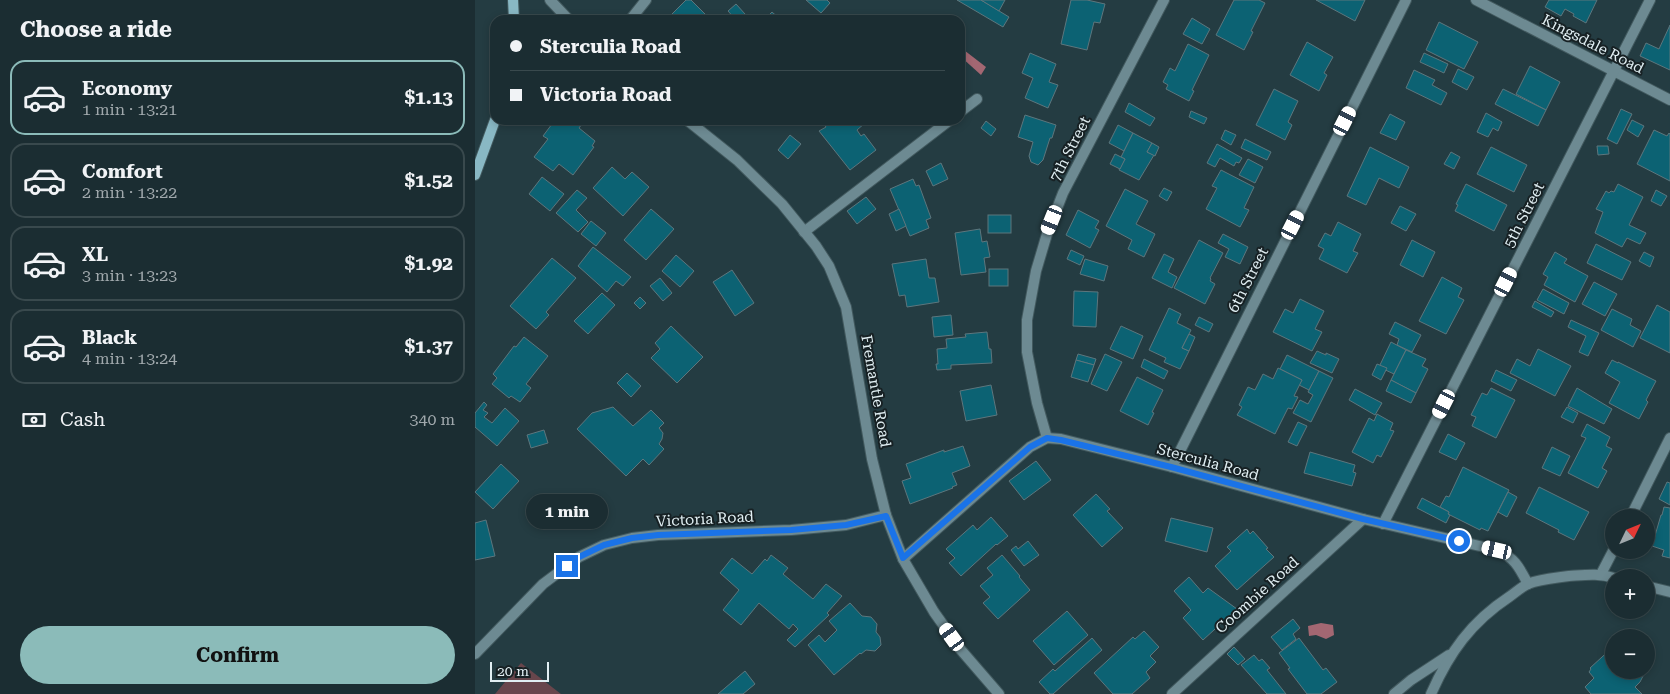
<!DOCTYPE html>
<meta charset="utf-8">
<style>
:root{--surface:#1b2d32;--page:#28393e;--text:#f1f3f6;--muted:#a0a8ac;--line:#39494d;--accent:#8bbbb9}
body{margin:0;font-family:"Roboto Serif",serif;background:var(--page);color:var(--text);height:100vh;display:flex;flex-direction:column;font-size:19px;white-space:nowrap}
*{box-sizing:border-box;margin:0}
p{font-size:16px;color:var(--muted)}
.icon{flex:none;width:28px;height:28px;fill:none;stroke:currentColor;stroke-width:2;stroke-linecap:round;stroke-linejoin:round}
.map{position:relative;flex:1;overflow:hidden}
.drawer{display:flex;flex-direction:column;background:var(--surface);width:475px}
.drawer>*{flex:none}
.hud{position:absolute;left:15px;top:15px;width:475px;height:110px;border-radius:15px;box-shadow:0 2px 8px #0003,0 0 0 1px var(--line);display:grid;align-content:center;height:110px;padding:0 20px;background:var(--surface)}
.needle{width:32px;rotate:47deg}
.tools{position:absolute;left:1130px;top:509px;display:grid;gap:10px}
.tools a{display:grid;place-items:center;width:50px;height:50px;border-radius:50%;background:var(--surface);box-shadow:0 2px 8px #0003,0 0 0 1px var(--line);font-size:25px}
.scale{position:absolute;left:15px;bottom:12px;width:59px;box-sizing:border-box;padding-left:5px;border:2px solid #e1eff3;border-top:0;font-size:14px;line-height:18px;white-space:nowrap;color:#e1eff3;-webkit-text-stroke:4px #172124;paint-order:stroke}
.end{position:absolute;width:22px;height:22px;margin:-11px;border:6px solid #1a73e8;background:#fff;box-shadow:0 0 0 2px #fff}
.from{border-radius:50%}
.bubble{position:absolute;height:35px;border-radius:18px;background:var(--surface);box-shadow:0 2px 8px #0003,0 0 0 1px var(--line);font-size:16px;font-weight:700;line-height:35px;text-align:center}
.car{position:absolute;width:15px;height:30px;margin:-15px -8px;border-radius:6px;box-shadow:0 0 4px 1px #0007;background:linear-gradient(#fff 24%,#345 0 40%,#fff 0 76%,#345 0 86%,#fff 0)}
.hud b{display:flex;align-items:center;gap:18px;height:48px;font-size:19px}
.hud b+b{border-top:1px solid var(--line)}
.hud i{width:12px;height:12px;background:var(--text)}
ul{padding:0;list-style:none}
li{display:flex;align-items:center;gap:15px;height:75px;margin:0 10px 8px;padding:0 10px;border:2px solid var(--line);border-radius:15px}
li div{flex:1}
li b{display:block;font-size:19px}
li em{font-style:normal;font-weight:700}
li.active{border-color:var(--accent)}
li>.icon{width:45px;height:45px;stroke-width:1.5}
h2{padding:0 20px;font-size:22px;line-height:60px}
.pay{display:flex;align-items:center;gap:12px;height:55px;padding:0 20px;font-size:19px}
.pay p{margin-inline-start:auto}
.primary-button{display:flex;gap:10px;margin-top:auto;padding:10px 20px}
.primary-button a{flex:1;height:58px;border-radius:30px;background:var(--accent);color:#111;font-size:20px;font-weight:700;line-height:58px;text-align:center}
main{display:flex;flex:1;min-height:0}
.map>svg:first-child{display:block}
</style>
<main>
<section class="drawer">
<h2>Choose a ride</h2>
<ul>
<li class="active"><svg class="icon" aria-label="car" viewBox="0 0 24 24"><path d="M5 17H2v-5l4-1 3-4h7l3 4 3 1v5h-3M9 17h6M6 11h13"/><circle cx="7" cy="17" r="2"/><circle cx="17" cy="17" r="2"/></svg><div><b>Economy</b><p>1 min · 13:21</p></div><em>$1.13</em></li>
<li><svg class="icon" aria-label="car" viewBox="0 0 24 24"><path d="M5 17H2v-5l4-1 3-4h7l3 4 3 1v5h-3M9 17h6M6 11h13"/><circle cx="7" cy="17" r="2"/><circle cx="17" cy="17" r="2"/></svg><div><b>Comfort</b><p>2 min · 13:22</p></div><em>$1.52</em></li>
<li><svg class="icon" aria-label="car" viewBox="0 0 24 24"><path d="M5 17H2v-5l4-1 3-4h7l3 4 3 1v5h-3M9 17h6M6 11h13"/><circle cx="7" cy="17" r="2"/><circle cx="17" cy="17" r="2"/></svg><div><b>XL</b><p>3 min · 13:23</p></div><em>$1.92</em></li>
<li><svg class="icon" aria-label="car" viewBox="0 0 24 24"><path d="M5 17H2v-5l4-1 3-4h7l3 4 3 1v5h-3M9 17h6M6 11h13"/><circle cx="7" cy="17" r="2"/><circle cx="17" cy="17" r="2"/></svg><div><b>Black</b><p>4 min · 13:24</p></div><em>$1.37</em></li>
</ul>
<div class="pay"><svg class="icon" aria-label="cash" viewBox="0 0 24 24"><path d="M3 7h18v10H3z"/><circle cx="12" cy="12" r="2"/></svg>Cash<p>340 m</p></div>
<div class="primary-button"><a>Confirm</a></div>
</section>
<div class="map">
<svg width="1195" height="694" viewBox="0 0 1195 694">
<rect width="100%" height="100%" fill="#243c42"/>
<path fill="#68464c" d="M46,663L86,694H20Z"/>
<g fill="#a36772">
<path d="M485,47L511,67L506,75L485,56Z"/>
<path d="M846,623L858,625L859,635L851,639L841,635L834,636L833,626Z"/>
</g>
<g fill="#0c6273" stroke="#5d767d">
<path d="M211,0H216L236,20H191Z"/>
<path d="M331,0H352L355,3L346,13Z"/>
<path d="M482,0H506L534,17L528,27Z"/>
<path d="M506,0H530L524,11Z"/>
<path d="M596,0H612L630,4L625,23L619,22L612,50L586,44Z"/>
<path d="M759,0H784L790,3L776,31L778,32L769,50L741,35Z"/>
<path d="M841,0H890L880,21Z"/>
<path d="M1074,0H1122L1111,23L1098,16L1099,14L1090,9L1086,16L1070,7Z"/>
<path d="M261,4L270,14L264,20H261L253,11Z"/>
<path d="M297,12L306,20H289Z"/>
<path d="M717,18L735,29L727,44L708,34Z"/>
<path d="M964,22L1003,42L989,69L951,50Z"/>
<path d="M1195,25V70L1165,56L1171,43L1184,49Z"/>
<path d="M832,42L858,57L849,73L852,75L844,91L815,75Z"/>
<path d="M713,44L734,55L717,90L719,91L714,101L691,89L693,85L688,82L695,68L700,71Z"/>
<path d="M555,53L581,64L574,82L583,85L573,108L550,98L558,78L547,73Z"/>
<path d="M949,53L973,64L969,73L945,62Z"/>
<path d="M1055,66L1085,82L1071,110L1041,94Z"/>
<path d="M983,69L999,77L992,90L977,82Z"/>
<path d="M939,70L960,80L957,85L972,93L966,105L931,88Z"/>
<path d="M799,89L823,101L813,122L817,125L810,140L781,125Z"/>
<path d="M1028,89L1071,110L1063,126L1020,104Z"/>
<path d="M654,103L680,118L675,126L650,112Z"/>
<path d="M1146,109L1157,114L1142,144L1132,139Z"/>
<path d="M716,111L732,118L729,124L714,117Z"/>
<path d="M1011,113L1027,122L1023,131L1018,128L1013,137L1002,132Z"/>
<path d="M915,114L930,122L921,140L905,133Z"/>
<path d="M550,115L581,125L577,138H575L568,160L563,165L556,162L554,156L558,142L543,137Z"/>
<path d="M80,120H107L109,121L104,128L120,141L117,146L119,147L98,175L84,164L78,171L59,157L73,139L68,136Z"/>
<path d="M346,120H388L390,123L382,130L386,136L389,134L401,150L375,170L344,131L351,127Z"/>
<path d="M1157,120L1169,126L1163,137L1152,130Z"/>
<path d="M511,121L521,129L516,136L506,128Z"/>
<path d="M643,125L658,133L649,151L634,143Z"/>
<path d="M750,130L761,135L756,145L746,139Z"/>
<path d="M1179,130L1192,136L1194,133L1195,134V181L1162,164Z"/>
<path d="M658,133L677,143L672,152L679,155L664,180L644,170L650,159L646,157Z"/>
<path d="M315,135L326,144L313,159L303,150Z"/>
<path d="M770,139L796,152L792,160L766,148Z"/>
<path d="M677,143L684,147L680,156L672,152Z"/>
<path d="M742,144L767,158L764,163L761,162L759,166L745,158L740,167L732,163Z"/>
<path d="M1122,146H1133L1134,154L1123,155Z"/>
<path d="M895,147L934,167L924,188L904,178L891,205L872,196Z"/>
<path d="M1016,147L1052,165L1039,192L1002,174Z"/>
<path d="M976,152L985,157L979,169L969,164Z"/>
<path d="M640,154L650,159L645,169L635,164Z"/>
<path d="M773,159L788,167L780,183L764,175Z"/>
<path d="M466,163L473,179L458,186L451,171Z"/>
<path d="M137,167L150,179L157,172L174,187L148,216L118,188Z"/>
<path d="M746,170L779,187L769,208L774,210L765,227L731,209L742,188L737,186Z"/>
<path d="M67,177L89,194L75,211L54,194Z"/>
<path d="M438,179L441,186L444,185L456,218L451,220L454,228L435,236L415,189Z"/>
<path d="M991,184L1032,205L1019,231L980,211L983,205L981,204Z"/>
<path d="M1143,184L1168,197L1154,225L1171,233L1165,244L1152,238L1147,247L1120,233L1128,212L1121,209L1131,191L1134,193L1136,191L1139,192Z"/>
<path d="M689,188L697,192L692,201L684,196Z"/>
<path d="M650,189L673,201L661,224L680,234L669,257L653,249L657,240L631,226Z"/>
<path d="M102,190L112,198L101,210L113,222L103,232L81,213Z"/>
<path d="M1181,190L1192,196L1186,206L1176,201Z"/>
<path d="M391,197L401,209L382,224L372,211Z"/>
<path d="M925,206L941,214L931,231L916,223Z"/>
<path d="M176,209L199,229L171,260L149,240Z"/>
<path d="M424,209L431,226L421,231L414,214Z"/>
<path d="M603,210L624,221L620,228L624,230L615,248L591,235Z"/>
<rect x="513" y="215" width="23" height="18"/>
<path d="M116,221L131,233L121,246L106,234Z"/>
<path d="M863,222L886,234L878,251L883,253L872,273L844,259L849,249L843,246L850,233L856,236Z"/>
<path d="M505,229L507,242L512,241L515,257L509,258L511,272L486,275L480,233Z"/>
<path d="M748,234L773,247L765,264L750,257L754,249L743,243Z"/>
<path d="M724,240L748,253L735,278L736,279L735,281L740,284L730,304L699,288Z"/>
<path d="M937,240L960,252L948,277L925,265Z"/>
<path d="M1121,244L1156,262L1147,280L1112,263Z"/>
<path d="M118,247L156,277L148,286L141,281L132,292L103,266Z"/>
<path d="M596,250L609,256L605,265L592,259Z"/>
<path d="M1080,252L1092,259L1089,263L1113,276L1100,302L1069,285L1073,277L1068,274Z"/>
<path d="M1169,252L1179,257L1175,267L1164,261Z"/>
<path d="M689,254L699,259L693,272L702,277L697,288L677,278Z"/>
<path d="M201,255L219,271L205,287L187,271Z"/>
<path d="M77,258L101,278L71,312L74,315L61,329L35,306Z"/>
<path d="M451,259L454,278H460L464,302L432,307L430,295L424,296L417,264Z"/>
<path d="M610,259L633,266L629,281L605,274Z"/>
<rect x="514" y="269" width="19" height="17"/>
<path d="M257,270L279,303L260,316L238,282Z"/>
<path d="M967,277L987,288L983,297L989,300L971,334L944,321Z"/>
<path d="M185,278L197,293L188,301L175,286Z"/>
<path d="M1119,282L1142,294L1130,316L1107,304Z"/>
<path d="M1068,289L1094,303L1089,314L1062,300Z"/>
<path d="M599,291L623,292L621,327L598,326Z"/>
<path d="M127,293L140,305L113,334L99,321Z"/>
<path d="M165,297L171,303L165,309L159,303Z"/>
<path d="M825,299L849,311L840,329L847,332L837,351L798,332L810,309L818,313Z"/>
<path d="M1060,301L1079,312L1076,317L1057,307Z"/>
<path d="M1182,305L1195,312V353L1165,338Z"/>
<path d="M694,308L706,314L702,323L716,330L707,348L714,351L705,369L689,362L691,358L674,350Z"/>
<path d="M1137,309L1157,319L1155,325L1166,331L1158,347L1126,330Z"/>
<path d="M476,315L478,335L459,337L457,317Z"/>
<path d="M724,317L738,324L734,332L720,325Z"/>
<path d="M1096,320L1124,333L1113,356L1104,352L1111,336L1093,327Z"/>
<path d="M920,322L946,335L937,352L922,345L924,339L914,334Z"/>
<path d="M196,326L228,357L202,383L176,358L185,349L180,343Z"/>
<path d="M646,326L668,336L658,359L635,349Z"/>
<path d="M512,332L514,349H516L517,363L476,365V369L462,370L461,364H463L462,349L472,348L471,339L491,337L490,334Z"/>
<path d="M714,334L720,337L714,351L707,348Z"/>
<path d="M49,337L73,356L51,384L56,388L45,402L36,396L34,398L17,384L22,378L18,374L39,346L41,347Z"/>
<path d="M916,342L931,350L919,374L904,367Z"/>
<path d="M1063,349L1096,366L1080,396L1035,373L1042,359L1055,366Z"/>
<path d="M931,350L951,359L947,366L953,369L941,393L916,380Z"/>
<path d="M842,351L851,355V353L864,359L857,373L835,363Z"/>
<path d="M603,354L621,359L619,365L601,360Z"/>
<path d="M630,354L647,362L632,391L616,384Z"/>
<path d="M812,355L844,371L834,390L824,385L827,380L805,369Z"/>
<path d="M669,359L693,371L689,379L666,367Z"/>
<path d="M601,360L619,365L613,382L596,377Z"/>
<path d="M1137,360L1143,363V362L1181,381L1171,400L1173,402L1164,419L1134,403L1145,382L1130,373Z"/>
<path d="M902,364L912,368L906,380L897,375Z"/>
<path d="M803,368L827,380L819,396L823,397L817,409L813,408L800,434L762,415L767,407L764,405L773,387L780,390L788,374L798,379Z"/>
<path d="M1021,370L1042,380L1036,391L1016,381Z"/>
<path d="M844,371L858,378L836,422L818,413L825,400L833,404L838,395L833,392Z"/>
<path d="M152,373L166,386L156,397L142,383Z"/>
<path d="M662,377L688,390L677,412L679,413L673,425L645,411Z"/>
<path d="M916,380L941,393L936,403L911,391Z"/>
<path d="M516,385L522,415L491,421L485,391Z"/>
<path d="M1016,388L1040,400L1021,438L997,426L1001,417L996,415L1007,393L1012,395Z"/>
<path d="M1102,388L1137,409L1129,424L1093,406Z"/>
<path d="M880,389L907,403L900,415L874,400Z"/>
<path d="M9,402L12,405L8,410L13,413L9,417L17,423L30,408L44,421L22,446L0,427V413Z"/>
<path d="M138,407L158,426L176,410L189,423L184,428L188,433L187,439L184,444L189,449L174,465L168,459L151,476L102,429L117,413Z"/>
<path d="M1092,407L1103,413L1098,423L1086,417Z"/>
<path d="M902,414L918,423L915,430L919,431L906,457L902,455L898,463L877,452L894,418L899,421Z"/>
<path d="M823,422L832,426L822,446L813,442Z"/>
<path d="M1112,424L1135,437L1131,446L1137,449L1127,468L1132,471L1123,488L1093,473L1111,438L1106,436Z"/>
<path d="M69,430L73,443L56,448L52,435Z"/>
<path d="M973,434L990,443L981,460L964,452Z"/>
<path d="M488,446L495,466L477,473L482,485L477,487L478,488L435,504L427,481L436,478L431,464L469,450V452Z"/>
<path d="M1077,447L1095,456L1085,476L1067,468Z"/>
<path d="M835,452L880,465L878,472L881,473L877,486L829,473Z"/>
<path d="M561,461L576,480L549,500L534,481Z"/>
<path d="M26,464L44,481L18,509L0,492Z"/>
<path d="M988,467L1034,490L1013,531L1006,528L1005,530L973,514L974,512L965,507L971,496L974,497Z"/>
<path d="M1192,482L1195,483V505L1184,499Z"/>
<path d="M1064,487L1114,512L1099,540L1083,532L1084,530L1051,513Z"/>
<path d="M1033,492L1042,497L1032,517L1023,512Z"/>
<path d="M621,494L635,509L632,511L648,528L627,547L598,515Z"/>
<path d="M947,498L974,512L973,514L975,515L971,523L942,508Z"/>
<path d="M1189,507L1195,508V558L1187,556L1189,550L1177,546L1186,515H1187Z"/>
<path d="M516,517L533,536L522,545L521,544L486,576L474,563L480,558L471,549L498,525L502,530Z"/>
<path d="M696,518L738,528L732,552L690,541Z"/>
<path d="M11,520L20,556L0,560V523Z"/>
<path d="M772,529L775,534L778,531L793,548L791,549L799,557L762,590L740,566L756,551L752,547Z"/>
<path d="M553,541L564,555L549,566L536,550L541,546L543,549Z"/>
<path d="M296,555L313,568L308,574L338,599L351,584L367,596L352,613L354,615L320,647L312,640L323,629L318,624L314,629L284,603L266,625L248,610L264,590L245,573L257,558L277,574L290,559L292,561Z"/>
<path d="M527,555L545,576L544,577L555,590L523,619L508,603L515,597L505,586L518,575L512,568Z"/>
<path d="M714,577L728,593L733,588L762,609L728,640L708,618L716,610L699,591Z"/>
<path d="M375,603L387,616L396,617L402,624L401,632L405,637L406,645L400,651L391,650L386,654L385,653L359,675L333,645L344,635L350,642L362,630L354,621Z"/>
<path d="M592,611L613,635L579,665L558,641Z"/>
<path d="M818,619L825,628L818,634L821,639L807,650L796,637Z"/>
<path d="M669,631L684,647L675,656L681,662L671,672L675,678L657,694H638L619,673L658,637L660,639Z"/>
<path d="M617,638L627,650L578,694H575L564,682L578,669L580,671Z"/>
<path d="M824,638L848,670L851,668L862,682L846,694H832L813,669L815,668L804,653Z"/>
<path d="M1139,646V670H1165L1169,674L1165,682L1160,687L1167,694H1116L1110,687L1119,678L1114,672L1116,669L1115,668Z"/>
<path d="M759,647L770,659L763,665L752,654Z"/>
<path d="M779,655L784,661L787,659L795,668L792,670L811,694H792L766,665Z"/>
<path d="M270,671L280,684L268,694H243Z"/>
</g>
<g fill="none" stroke-linecap="round" stroke-linejoin="round">
<defs>
<g id="lane">
<path d="M155,20L171,0"/>
<path d="M485,112L502,99"/>
<path d="M329,232L475,120"/>
</g>
<g id="street">
<path d="M75,0L94,20"/>
<path d="M1001,0L1195,100"/>
<path d="M212,120L262,160L307,204L341,246L354,266L371,307L397,459L411,515L428,559L459,612L486,650L524,694"/>
<path d="M572,438L562,403L552,352V320L561,271L572,234L588,193L689,0"/>
<path d="M697,467L931,0"/>
<path d="M1155,518L1195,438"/>
<path d="M908,524L1175,0"/>
<path d="M428,559L555,447L572,438L586,439L697,467L888,519L1022,550C1040,558 1044,567 1053,584"/>
<path d="M1126,574L1139,549"/>
<path d="M1171,586L1195,592"/>
<path d="M0,654L68,584L104,557L129,545L157,538L183,535L316,530L371,525L411,515"/>
<path d="M697,694L888,519"/>
<path d="M919,694L936,680L974,655"/>
<path d="M956,694C974,653 996,622 1034,597C1040,593 1046,587 1053,584C1065,579 1081,578 1094,576C1110,575 1124,573 1139,578"/>
</g>
<g id="secondary">
<path d="M38,0L39,20"/>
<path d="M0,175L20,120"/>
</g>
</defs>
<use href="#lane" stroke="#42595e" stroke-width="12"/>
<use href="#street" stroke="#42595e" stroke-width="12"/>
<use href="#secondary" stroke="#42595e" stroke-width="12"/>
<use href="#lane" stroke="#6d8a92" stroke-width="10"/>
<use href="#street" stroke="#6d8a92" stroke-width="10"/>
<use href="#secondary" stroke="#89b8c4" stroke-width="10"/>
</g>
<g fill="none" stroke-linecap="round" stroke-linejoin="round">
<path stroke="#1a73e8" stroke-width="6" d="M92,566L104,557L129,545L157,538L183,535L316,530L371,525L411,516L428,558L555,447L572,438L586,440L696,467L888,519L984,541"/>
</g>
<g text-anchor="middle" stroke-width="4" stroke-linejoin="round" paint-order="stroke">
<g font-size="15" fill="#e1eff3" stroke="#172124">
<text transform="translate(1118 44) rotate(27)" y="5">Kingsdale Road</text>
<text transform="translate(595 149) rotate(-63)" y="5">7th Street</text>
<text transform="translate(1049 215) rotate(-63)" y="5">5th Street</text>
<text transform="translate(773 280) rotate(-63)" y="5">6th Street</text>
<text transform="translate(401 391) rotate(80)" y="5">Fremantle Road</text>
<text transform="translate(733 462) rotate(15)" y="5">Sterculia Road</text>
<text transform="translate(230 519) rotate(-3)" y="5">Victoria Road</text>
<text transform="translate(782 595) rotate(-42)" y="5">Coombie Road</text>
</g>
</g>
</svg>
<div class="tools">
<a><svg class="needle" viewBox="-14 -14 28 28"><path d="M0-13l5 13h-10z" fill="#e53935"/><path d="M0 13l5-13h-10z" fill="#a0a8ac"/></svg></a>
<a>+</a>
<a>−</a>
</div>
<div class="scale">20 m</div>
<i class="end from" style="left:984px;top:541px"></i>
<i class="end" style="left:92px;top:566px"></i>
<div class="bubble" style="left:51px;top:494px;width:82px">1 min</div>
<i class="car" style="left:870px;top:121px;rotate:27deg"></i>
<i class="car" style="left:577px;top:220px;rotate:202deg"></i>
<i class="car" style="left:818px;top:225px;rotate:27deg"></i>
<i class="car" style="left:1031px;top:282px;rotate:27deg"></i>
<i class="car" style="left:969px;top:404px;rotate:207deg"></i>
<i class="car" style="left:1022px;top:550px;rotate:283deg"></i>
<i class="car" style="left:477px;top:637px;rotate:324deg"></i>
<div class="hud">
<b><i class="from"></i>Sterculia Road</b>
<b><i></i>Victoria Road</b>
</div>
</div>
</main>
